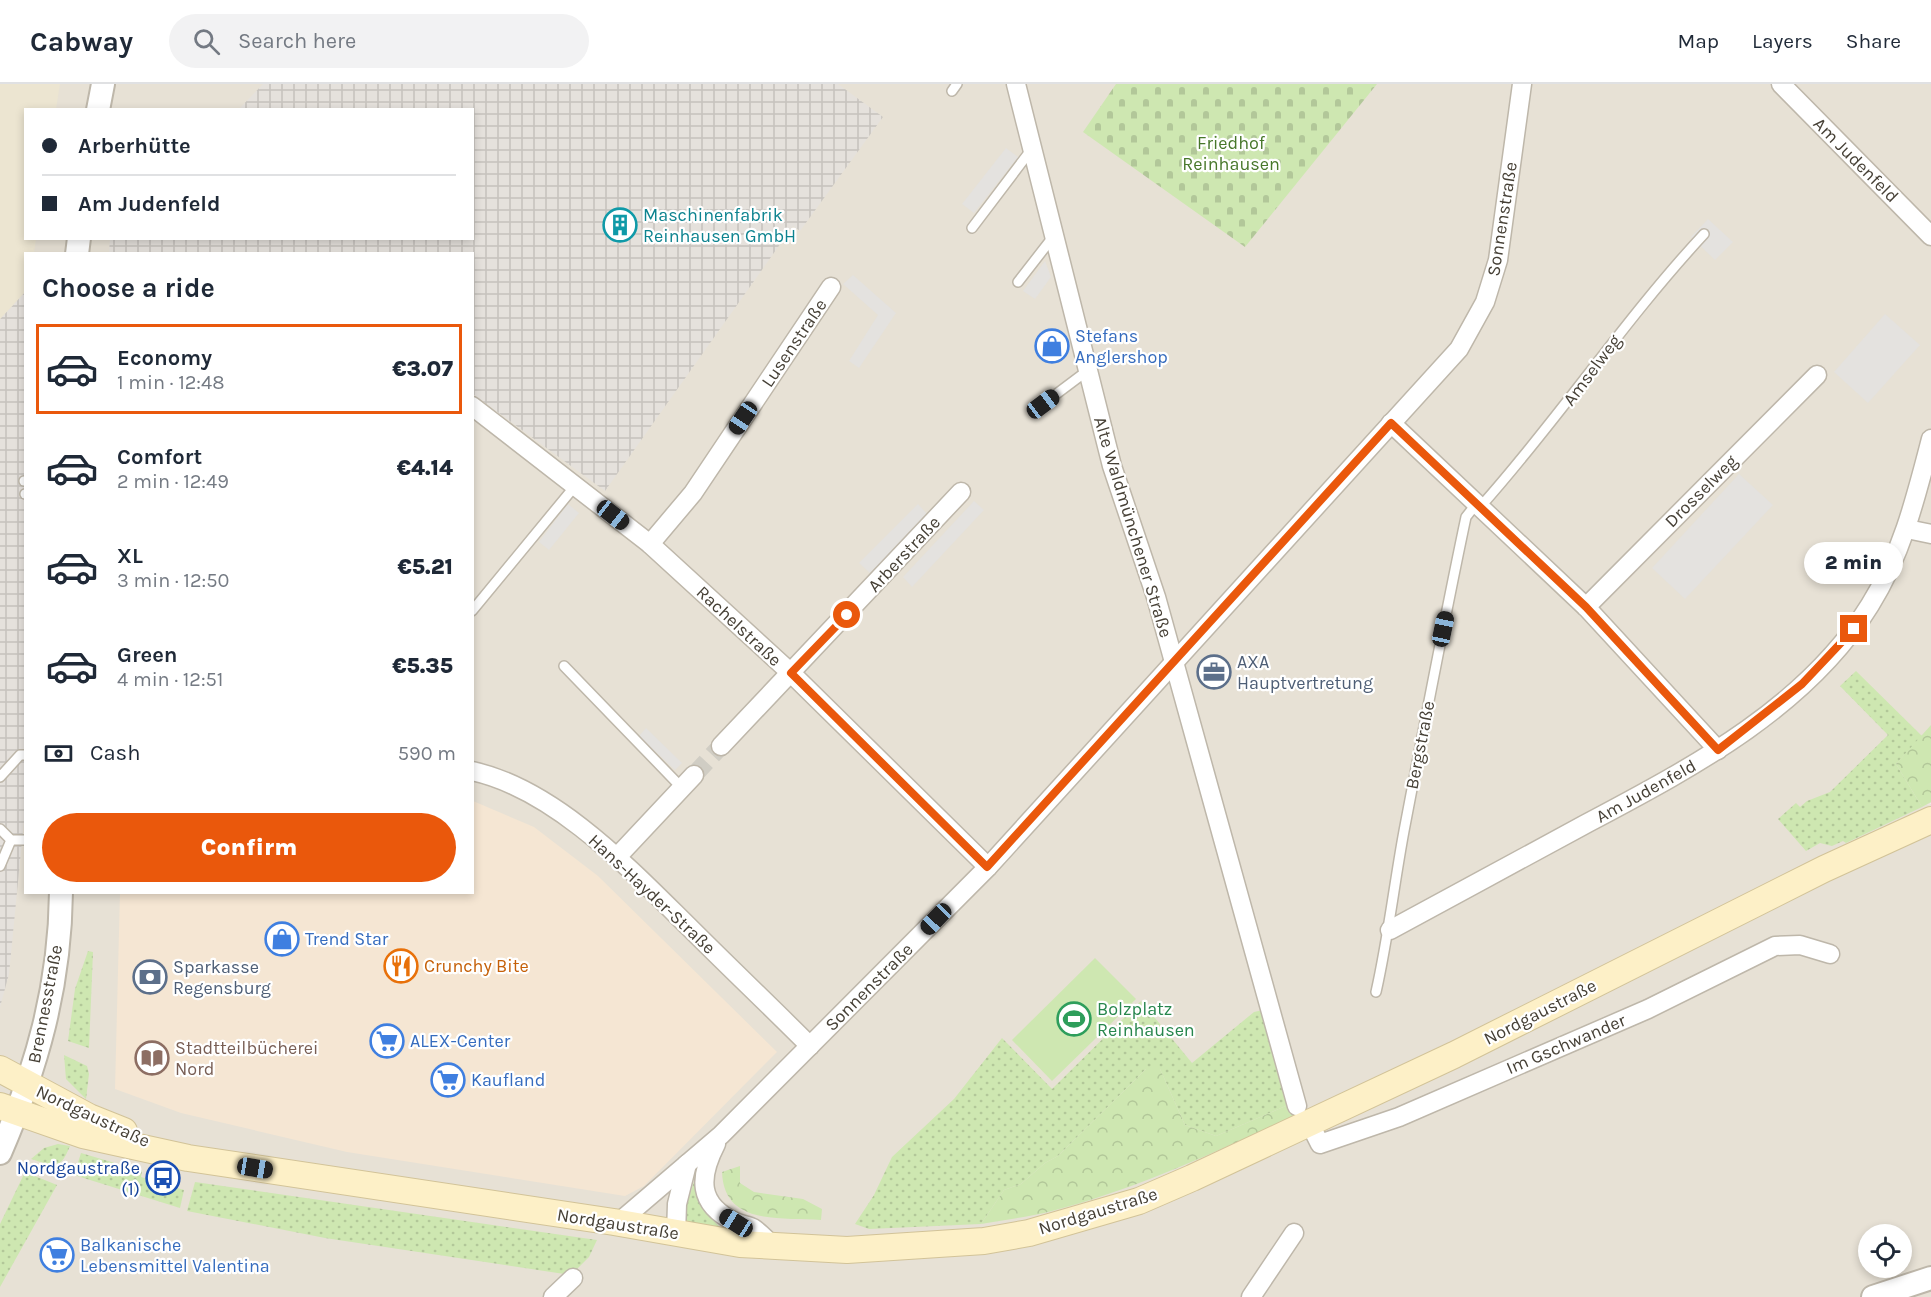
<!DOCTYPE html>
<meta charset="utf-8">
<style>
:root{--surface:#fff;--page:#f2f2f3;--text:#1f2937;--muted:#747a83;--line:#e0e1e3;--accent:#ea580c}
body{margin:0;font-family:Karla,sans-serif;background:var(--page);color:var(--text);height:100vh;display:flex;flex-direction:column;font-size:22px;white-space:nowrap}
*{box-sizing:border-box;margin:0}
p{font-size:20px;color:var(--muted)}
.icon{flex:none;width:33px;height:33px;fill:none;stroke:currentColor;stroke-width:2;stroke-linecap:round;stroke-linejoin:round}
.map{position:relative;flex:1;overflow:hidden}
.sheet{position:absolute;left:24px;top:168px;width:450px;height:642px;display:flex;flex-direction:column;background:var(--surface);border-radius:0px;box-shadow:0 3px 9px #0003}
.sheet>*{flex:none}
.guide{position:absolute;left:24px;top:24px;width:450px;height:132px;border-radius:0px;box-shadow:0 3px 9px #0003;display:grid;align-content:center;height:132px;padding:0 18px;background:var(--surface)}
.tools{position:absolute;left:1858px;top:1140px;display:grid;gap:12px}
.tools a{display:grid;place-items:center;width:54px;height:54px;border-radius:50%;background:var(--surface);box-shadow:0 3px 9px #0003;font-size:30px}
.end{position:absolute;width:27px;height:27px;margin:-14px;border:8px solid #ea580c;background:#fff;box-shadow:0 0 0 3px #fff}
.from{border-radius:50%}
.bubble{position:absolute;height:42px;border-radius:21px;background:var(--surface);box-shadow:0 3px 9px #0003;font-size:20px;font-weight:800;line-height:42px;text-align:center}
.car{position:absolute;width:18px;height:36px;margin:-18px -9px;border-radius:8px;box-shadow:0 0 4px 2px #0007;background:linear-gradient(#222 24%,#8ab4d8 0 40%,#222 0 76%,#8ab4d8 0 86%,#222 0)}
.guide b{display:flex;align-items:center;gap:21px;height:57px;font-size:22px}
.guide b+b{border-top:2px solid var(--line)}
.guide i{width:15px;height:15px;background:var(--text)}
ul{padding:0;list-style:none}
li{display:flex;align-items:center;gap:18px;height:90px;margin:0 12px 9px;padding:0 6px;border:3px solid transparent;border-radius:0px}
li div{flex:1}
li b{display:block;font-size:22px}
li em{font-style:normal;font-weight:800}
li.active{border-color:var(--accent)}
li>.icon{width:54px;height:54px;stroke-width:1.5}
h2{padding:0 18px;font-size:27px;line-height:72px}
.pay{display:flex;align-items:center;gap:15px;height:66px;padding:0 18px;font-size:22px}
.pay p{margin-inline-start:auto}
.action{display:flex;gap:12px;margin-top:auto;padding:12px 18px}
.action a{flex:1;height:69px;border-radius:36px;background:var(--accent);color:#fff;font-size:24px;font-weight:800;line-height:69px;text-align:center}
header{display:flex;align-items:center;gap:36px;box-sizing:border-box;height:84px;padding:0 30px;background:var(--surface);border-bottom:2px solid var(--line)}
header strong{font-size:28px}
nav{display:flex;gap:33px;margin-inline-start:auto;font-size:21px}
.search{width:420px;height:54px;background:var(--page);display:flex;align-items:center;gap:15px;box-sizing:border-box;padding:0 21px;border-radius:33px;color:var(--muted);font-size:22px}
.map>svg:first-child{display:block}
</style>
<header>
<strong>Cabway</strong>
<div class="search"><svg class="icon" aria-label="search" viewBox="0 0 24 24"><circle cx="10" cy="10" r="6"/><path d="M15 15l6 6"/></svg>Search here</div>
<nav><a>Map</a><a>Layers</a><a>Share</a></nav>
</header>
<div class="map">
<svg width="1931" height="1213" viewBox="0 0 1931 1213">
<defs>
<pattern id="industrial-grid" width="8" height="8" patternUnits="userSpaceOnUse" patternTransform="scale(1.5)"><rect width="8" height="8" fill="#e5e1dc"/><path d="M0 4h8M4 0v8" fill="none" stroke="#c6c2bd"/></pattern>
<pattern id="grass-dots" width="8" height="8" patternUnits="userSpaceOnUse" patternTransform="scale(1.5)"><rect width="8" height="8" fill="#cee7b1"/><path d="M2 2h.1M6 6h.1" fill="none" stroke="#b2c799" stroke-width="1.8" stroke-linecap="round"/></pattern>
<pattern id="forest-crowns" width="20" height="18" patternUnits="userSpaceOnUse" patternTransform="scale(1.5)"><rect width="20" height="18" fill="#cee7b1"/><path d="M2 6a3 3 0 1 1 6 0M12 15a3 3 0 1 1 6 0" fill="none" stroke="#b2c799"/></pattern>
<pattern id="cemetery-stones" width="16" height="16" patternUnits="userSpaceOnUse" patternTransform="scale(1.5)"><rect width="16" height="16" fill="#cee7b1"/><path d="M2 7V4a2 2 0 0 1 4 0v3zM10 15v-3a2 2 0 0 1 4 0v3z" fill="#b2c799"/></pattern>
</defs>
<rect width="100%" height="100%" fill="#f3f0e7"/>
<path fill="#e7e1d5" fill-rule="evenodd" d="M0,0H1931V719L1927,721L1931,720V1213H0ZM26,26H472V154H26ZM26,170H472V808H26ZM1869,1150H1902V1184H1869Z"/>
<path fill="#f5e6d3" d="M473,717L534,743L598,792L777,968L644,1102L625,1112L347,1068L181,1029L115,1005L120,809L472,808Z"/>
<g fill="url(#industrial-grid)">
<path d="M263,0H838L883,33L800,147L793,142L605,407L473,310L472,170L109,169L110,154H472V26L239,25Z"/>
<path d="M25,208L26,716L9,890L0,923V235Z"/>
</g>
<path fill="#ece5d1" d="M0,0H60L56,25L26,26V154L36,155L34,169L26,170L25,208L0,235Z"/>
<g fill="url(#grass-dots)">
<path d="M1856,587L1922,652L1896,680L1922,723L1846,759L1843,757L1832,762L1820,759L1806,767L1778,735L1796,719L1800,723L1807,717L1830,708L1888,651L1840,602Z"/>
<path d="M88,867L93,868L89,964L68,957L75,905Z"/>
<path d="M1141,917L1192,979L1254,928L1263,926L1288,1021L1216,1052L1185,1041L1160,985H1146L1058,1072L1045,1079L1021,1100L1004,1106L981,1140L869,1145L855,1140L874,1111L892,1073L954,1015L1002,954L1052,1005Z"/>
<path d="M64,971L87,982L89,990L86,1015L66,995Z"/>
<path d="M58,1060L70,1062C60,1087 54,1082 31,1075L44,1064Z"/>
<path d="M81,1069L142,1087L141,1093L184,1106L180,1124L74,1091Z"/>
<path d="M25,1088L57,1101L0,1203V1140Z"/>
<path d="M696,1091C701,1113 704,1129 721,1144L687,1141L684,1130Z"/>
<path d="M195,1098L597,1156L589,1173L571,1191L325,1154L187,1127Z"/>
</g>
<g fill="url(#forest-crowns)">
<path d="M1931,641V718L1922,723L1896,680Z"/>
<path d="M1146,985H1160L1185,1041L1216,1052L1288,1021L1294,1032C1215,1068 1137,1105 1052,1127C1029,1133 1004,1136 981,1140L1004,1106L1021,1100L1045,1079L1058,1072Z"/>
<path d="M740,1082V1099L754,1108L803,1115L822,1125L821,1136C780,1133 724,1142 722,1088Z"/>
</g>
<path fill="url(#cemetery-stones)" d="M1116,0H1377L1245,163L1083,48Z"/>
<path fill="#cee7b1" d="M1095,874L1136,915L1052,997L1012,956Z"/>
<g fill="#e4e2df">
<path d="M1006,64L1018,73L974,129L962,120Z"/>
<path d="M1708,135L1733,158L1715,176L1691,153Z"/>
<path d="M1045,177L1051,193L1035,215L1023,207Z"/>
<path d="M853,191L896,229L859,284L849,277L878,231L843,200Z"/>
<path d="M1885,230L1920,261L1868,319L1834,288Z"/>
<path d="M1739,390L1773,421L1685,515L1652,484Z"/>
<path d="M974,417L984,426L912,503L903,493Z"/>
<path d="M568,420L579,429L549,466L539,458Z"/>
<path d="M918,420L928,431L870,489L859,479Z"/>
<path d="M646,644L682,679L675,686L639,652Z"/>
</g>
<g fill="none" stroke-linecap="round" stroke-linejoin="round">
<path stroke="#d0cdc4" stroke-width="18" stroke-dasharray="18 9" stroke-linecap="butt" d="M694,691L721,662"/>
<defs>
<g id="service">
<path d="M952,7L957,0"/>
<path d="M972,144L1031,66"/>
<path d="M1018,198L1053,153"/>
<path d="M1043,320L1087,287"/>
<path d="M24,397H26"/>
<path d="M25,410H26"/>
<path d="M1481,422C1559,335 1624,236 1704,150"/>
<path d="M472,527L575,402"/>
<path d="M564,582L682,704"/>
<path d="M0,693L20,671H26"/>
<path d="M0,745L11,756H26"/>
<path d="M0,782L11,756"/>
<path d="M1376,908C1388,855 1394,801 1404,747C1424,642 1444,537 1466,433L1477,419"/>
</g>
<g id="minor">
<path d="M1016,0L1112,382L1156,513L1297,1022"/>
<path d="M1781,0L1931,152"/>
<path d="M472,322L650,460L791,589L988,783"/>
<path d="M1391,339L1586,523L1718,666"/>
<path d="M1907,445L1931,450"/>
<path d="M650,460L693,409L831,203"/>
<path d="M1586,523L1817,291"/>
<path d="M721,662L961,408"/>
<path d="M472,687C555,705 631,786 689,843C729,883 770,922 810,962"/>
<path d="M617,773L694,691"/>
<path d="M1390,846C1454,811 1518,777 1582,742C1687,686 1805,626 1870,521C1902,470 1916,413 1931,355"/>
<path d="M1310,1040L1320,1060L1399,1033L1648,925L1775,862L1800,861L1830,870"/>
<path d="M716,1060C699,1093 697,1120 735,1138C741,1141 748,1141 753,1144C761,1149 767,1157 774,1163"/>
<path d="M618,1139L721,1051L988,783L1459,265L1485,218L1498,176L1522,0"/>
<path d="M676,1150L677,1120L687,1080"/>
<path d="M553,1213L573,1194"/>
<path d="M1251,1213L1294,1149"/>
</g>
<g id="tertiary">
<path d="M98,26L103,0"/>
<path d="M77,170L79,154"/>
<path d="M0,1069C37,983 60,903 61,808"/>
<path d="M1873,1213L1931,1194"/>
</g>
<g id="secondary">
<path d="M0,985L89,1033L124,1047"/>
<path d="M0,1022L83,1051L188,1074L614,1138L740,1160L847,1166L984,1157L1029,1149L1139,1117L1192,1094L1454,971L1824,785L1931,736"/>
</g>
</defs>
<use href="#service" stroke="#beb7aa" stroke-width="12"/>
<use href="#minor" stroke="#beb7aa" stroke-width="21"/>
<use href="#tertiary" stroke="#beb7aa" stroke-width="26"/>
<use href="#secondary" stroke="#d2c398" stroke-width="28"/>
<use href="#service" stroke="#fff" stroke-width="9"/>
<use href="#minor" stroke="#fff" stroke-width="18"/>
<use href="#tertiary" stroke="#fff" stroke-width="22"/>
<use href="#secondary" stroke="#fdf0c7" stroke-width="26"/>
</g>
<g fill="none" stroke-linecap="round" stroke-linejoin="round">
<path stroke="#ea580c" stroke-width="8" d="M847,531L791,589L987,783L1391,339L1586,523L1718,666L1802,600L1854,545"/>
</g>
<defs>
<symbol id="building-ring" viewBox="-11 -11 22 22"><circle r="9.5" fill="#fff" stroke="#0f9aa8" stroke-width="1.5"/><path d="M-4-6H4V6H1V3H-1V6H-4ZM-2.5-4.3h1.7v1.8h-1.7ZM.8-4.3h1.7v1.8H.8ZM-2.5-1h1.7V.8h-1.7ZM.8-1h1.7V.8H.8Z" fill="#0f9aa8"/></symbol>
<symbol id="shop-ring" viewBox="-11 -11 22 22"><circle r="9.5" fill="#fff" stroke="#3f7fe0" stroke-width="1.5"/><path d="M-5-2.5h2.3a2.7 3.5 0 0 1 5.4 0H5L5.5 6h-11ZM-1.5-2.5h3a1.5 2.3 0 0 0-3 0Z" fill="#3f7fe0"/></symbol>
<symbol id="office-ring" viewBox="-11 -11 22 22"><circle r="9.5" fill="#fff" stroke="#5c6f8a" stroke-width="1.5"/><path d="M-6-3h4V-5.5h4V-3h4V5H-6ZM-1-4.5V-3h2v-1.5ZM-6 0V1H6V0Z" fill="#5c6f8a"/></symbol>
<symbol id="restaurant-ring" viewBox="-11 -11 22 22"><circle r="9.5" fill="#fff" stroke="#e8710a" stroke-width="1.5"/><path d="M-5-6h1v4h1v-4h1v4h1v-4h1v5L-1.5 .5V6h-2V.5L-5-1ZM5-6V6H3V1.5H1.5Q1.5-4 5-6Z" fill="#e8710a"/></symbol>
<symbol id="bank-ring" viewBox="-11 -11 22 22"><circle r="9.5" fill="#fff" stroke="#5c6f8a" stroke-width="1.5"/><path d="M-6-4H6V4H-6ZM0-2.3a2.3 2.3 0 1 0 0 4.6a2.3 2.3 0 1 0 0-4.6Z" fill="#5c6f8a"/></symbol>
<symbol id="stadium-ring" viewBox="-11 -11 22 22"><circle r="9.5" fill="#fff" stroke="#2e9e5b" stroke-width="1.5"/><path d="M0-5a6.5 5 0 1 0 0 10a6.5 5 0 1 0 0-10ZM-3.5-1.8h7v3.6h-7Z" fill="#2e9e5b"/></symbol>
<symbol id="supermarket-ring" viewBox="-11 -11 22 22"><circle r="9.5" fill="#fff" stroke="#3f7fe0" stroke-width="1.5"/><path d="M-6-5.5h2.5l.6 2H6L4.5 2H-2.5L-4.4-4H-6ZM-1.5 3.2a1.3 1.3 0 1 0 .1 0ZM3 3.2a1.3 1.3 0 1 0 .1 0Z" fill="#3f7fe0"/></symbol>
<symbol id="library-ring" viewBox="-11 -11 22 22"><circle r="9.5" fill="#fff" stroke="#8d6e63" stroke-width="1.5"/><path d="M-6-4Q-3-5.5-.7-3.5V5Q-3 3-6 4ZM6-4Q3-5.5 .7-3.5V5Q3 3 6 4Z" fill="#8d6e63"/></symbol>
<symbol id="bus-ring" viewBox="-11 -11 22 22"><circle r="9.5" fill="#fff" stroke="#1a4fb4" stroke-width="1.5"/><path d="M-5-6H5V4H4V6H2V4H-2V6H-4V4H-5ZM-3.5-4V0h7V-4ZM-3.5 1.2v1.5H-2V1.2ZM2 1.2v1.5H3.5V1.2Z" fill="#1a4fb4"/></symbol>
</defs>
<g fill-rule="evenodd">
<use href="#building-ring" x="601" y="122" width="38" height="38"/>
<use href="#shop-ring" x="1033" y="243" width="38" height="38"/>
<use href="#office-ring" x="1195" y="569" width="38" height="38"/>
<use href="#shop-ring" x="263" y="836" width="38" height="38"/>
<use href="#restaurant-ring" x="382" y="863" width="38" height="38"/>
<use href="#bank-ring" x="131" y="874" width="38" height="38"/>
<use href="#stadium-ring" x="1055" y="916" width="38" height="38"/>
<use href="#supermarket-ring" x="368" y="938" width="38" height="38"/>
<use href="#library-ring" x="133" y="955" width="38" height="38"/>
<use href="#supermarket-ring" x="429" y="977" width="38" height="38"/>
<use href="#bus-ring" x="144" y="1075" width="38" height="38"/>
<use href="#supermarket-ring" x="38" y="1152" width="38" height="38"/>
</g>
<g text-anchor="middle" stroke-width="4.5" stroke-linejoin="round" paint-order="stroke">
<g font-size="18" fill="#47772a" stroke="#fff">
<text x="1231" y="65">Friedhof<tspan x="1231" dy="21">Reinhausen</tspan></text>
</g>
<g font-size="18" fill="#464036" stroke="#fff">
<text transform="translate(1856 76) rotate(45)" y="6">Am Judenfeld</text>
<text transform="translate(1502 135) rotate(-81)" y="6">Sonnenstraße</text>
<text transform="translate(794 259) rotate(-56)" y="6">Lusenstraße</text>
<text transform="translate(1592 286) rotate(-53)" y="6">Amselweg</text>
<text transform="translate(1701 407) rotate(-45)" y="6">Drosselweg</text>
<text transform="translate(1133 443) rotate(73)" y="6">Alte Waldmünchener Straße</text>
<text transform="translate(904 470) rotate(-47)" y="6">Arberstraße</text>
<text transform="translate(739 542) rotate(43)" y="6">Rachelstraße</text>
<text transform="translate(1420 661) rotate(-79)" y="6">Bergstraße</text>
<text transform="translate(1646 707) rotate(-29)" y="6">Am Judenfeld</text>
<text transform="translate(652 810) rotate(43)" y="6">Hans-Hayder-Straße</text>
<text transform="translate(869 903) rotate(-45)" y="6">Sonnenstraße</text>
<text transform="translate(45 920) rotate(-79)" y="6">Brennesstraße</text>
<text transform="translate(1540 928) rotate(-27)" y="6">Nordgaustraße</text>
<text transform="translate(1566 960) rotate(-23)" y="6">Im Gschwander</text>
<text transform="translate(93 1032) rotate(25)" y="6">Nordgaustraße</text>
<text transform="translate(1098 1127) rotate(-17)" y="6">Nordgaustraße</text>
<text transform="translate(618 1140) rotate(9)" y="6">Nordgaustraße</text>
</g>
<g font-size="18" fill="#0d838f" stroke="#fff" text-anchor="start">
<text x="643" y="137">Maschinenfabrik<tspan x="643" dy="21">Reinhausen GmbH</tspan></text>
</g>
<g font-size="18" fill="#366cbe" stroke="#fff" text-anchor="start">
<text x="1075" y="258">Stefans<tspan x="1075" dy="21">Anglershop</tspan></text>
<text x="305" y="861">Trend Star</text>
<text x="410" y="963">ALEX-Center</text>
<text x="471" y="1002">Kaufland</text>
<text x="80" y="1167">Balkanische<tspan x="80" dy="21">Lebensmittel Valentina</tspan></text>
</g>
<g font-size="18" fill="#4e5e75" stroke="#fff" text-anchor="start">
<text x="1237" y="584">AXA<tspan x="1237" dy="21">Hauptvertretung</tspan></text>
<text x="173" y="889">Sparkasse<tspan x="173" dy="21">Regensburg</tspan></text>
</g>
<g font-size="18" fill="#c56008" stroke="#fff" text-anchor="start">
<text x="424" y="888">Crunchy Bite</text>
</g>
<g font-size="18" fill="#27864d" stroke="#fff" text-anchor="start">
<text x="1097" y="931">Bolzplatz<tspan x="1097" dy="21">Reinhausen</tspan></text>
</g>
<g font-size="18" fill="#785e54" stroke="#fff" text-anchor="start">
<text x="175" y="970">Stadtteilbücherei<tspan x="175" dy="21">Nord</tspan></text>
</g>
<g font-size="18" fill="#164399" stroke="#fff" text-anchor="end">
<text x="140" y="1090">Nordgaustraße<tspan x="140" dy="21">(1)</tspan></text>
</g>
</g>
</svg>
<div class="tools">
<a><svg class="icon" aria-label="locate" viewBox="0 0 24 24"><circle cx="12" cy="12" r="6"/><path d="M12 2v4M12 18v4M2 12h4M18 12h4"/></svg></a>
</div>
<i class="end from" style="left:847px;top:531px"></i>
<i class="end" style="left:1854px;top:545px"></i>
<div class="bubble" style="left:1804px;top:458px;width:99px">2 min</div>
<i class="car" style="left:1043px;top:320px;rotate:53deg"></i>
<i class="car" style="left:743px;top:334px;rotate:214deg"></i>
<i class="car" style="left:613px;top:431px;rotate:128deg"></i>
<i class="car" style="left:1443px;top:545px;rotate:12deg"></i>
<i class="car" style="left:936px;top:835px;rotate:224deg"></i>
<i class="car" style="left:255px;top:1084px;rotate:99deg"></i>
<i class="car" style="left:736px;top:1139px;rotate:302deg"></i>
<div class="guide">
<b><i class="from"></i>Arberhütte</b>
<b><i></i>Am Judenfeld</b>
</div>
<section class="sheet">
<h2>Choose a ride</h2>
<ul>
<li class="active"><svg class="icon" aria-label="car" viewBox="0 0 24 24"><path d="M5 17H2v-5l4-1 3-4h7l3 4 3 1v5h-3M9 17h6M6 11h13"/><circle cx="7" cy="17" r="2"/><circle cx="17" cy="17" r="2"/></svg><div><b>Economy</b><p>1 min · 12:48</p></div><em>€3.07</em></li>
<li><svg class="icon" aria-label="car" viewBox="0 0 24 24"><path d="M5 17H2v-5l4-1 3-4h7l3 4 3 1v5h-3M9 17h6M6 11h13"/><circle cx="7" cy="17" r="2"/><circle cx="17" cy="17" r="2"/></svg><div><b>Comfort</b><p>2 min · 12:49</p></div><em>€4.14</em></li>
<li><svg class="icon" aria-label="car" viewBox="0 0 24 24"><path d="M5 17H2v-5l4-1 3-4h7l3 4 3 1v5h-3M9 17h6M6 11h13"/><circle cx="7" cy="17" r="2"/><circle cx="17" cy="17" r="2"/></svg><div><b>XL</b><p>3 min · 12:50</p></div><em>€5.21</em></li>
<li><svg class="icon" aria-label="car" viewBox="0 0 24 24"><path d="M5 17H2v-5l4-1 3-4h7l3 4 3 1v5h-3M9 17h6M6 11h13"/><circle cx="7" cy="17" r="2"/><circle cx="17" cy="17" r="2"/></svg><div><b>Green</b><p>4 min · 12:51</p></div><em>€5.35</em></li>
</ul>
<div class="pay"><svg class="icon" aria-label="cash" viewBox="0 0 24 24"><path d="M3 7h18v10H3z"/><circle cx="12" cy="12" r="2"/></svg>Cash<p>590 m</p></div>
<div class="action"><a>Confirm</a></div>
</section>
</div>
